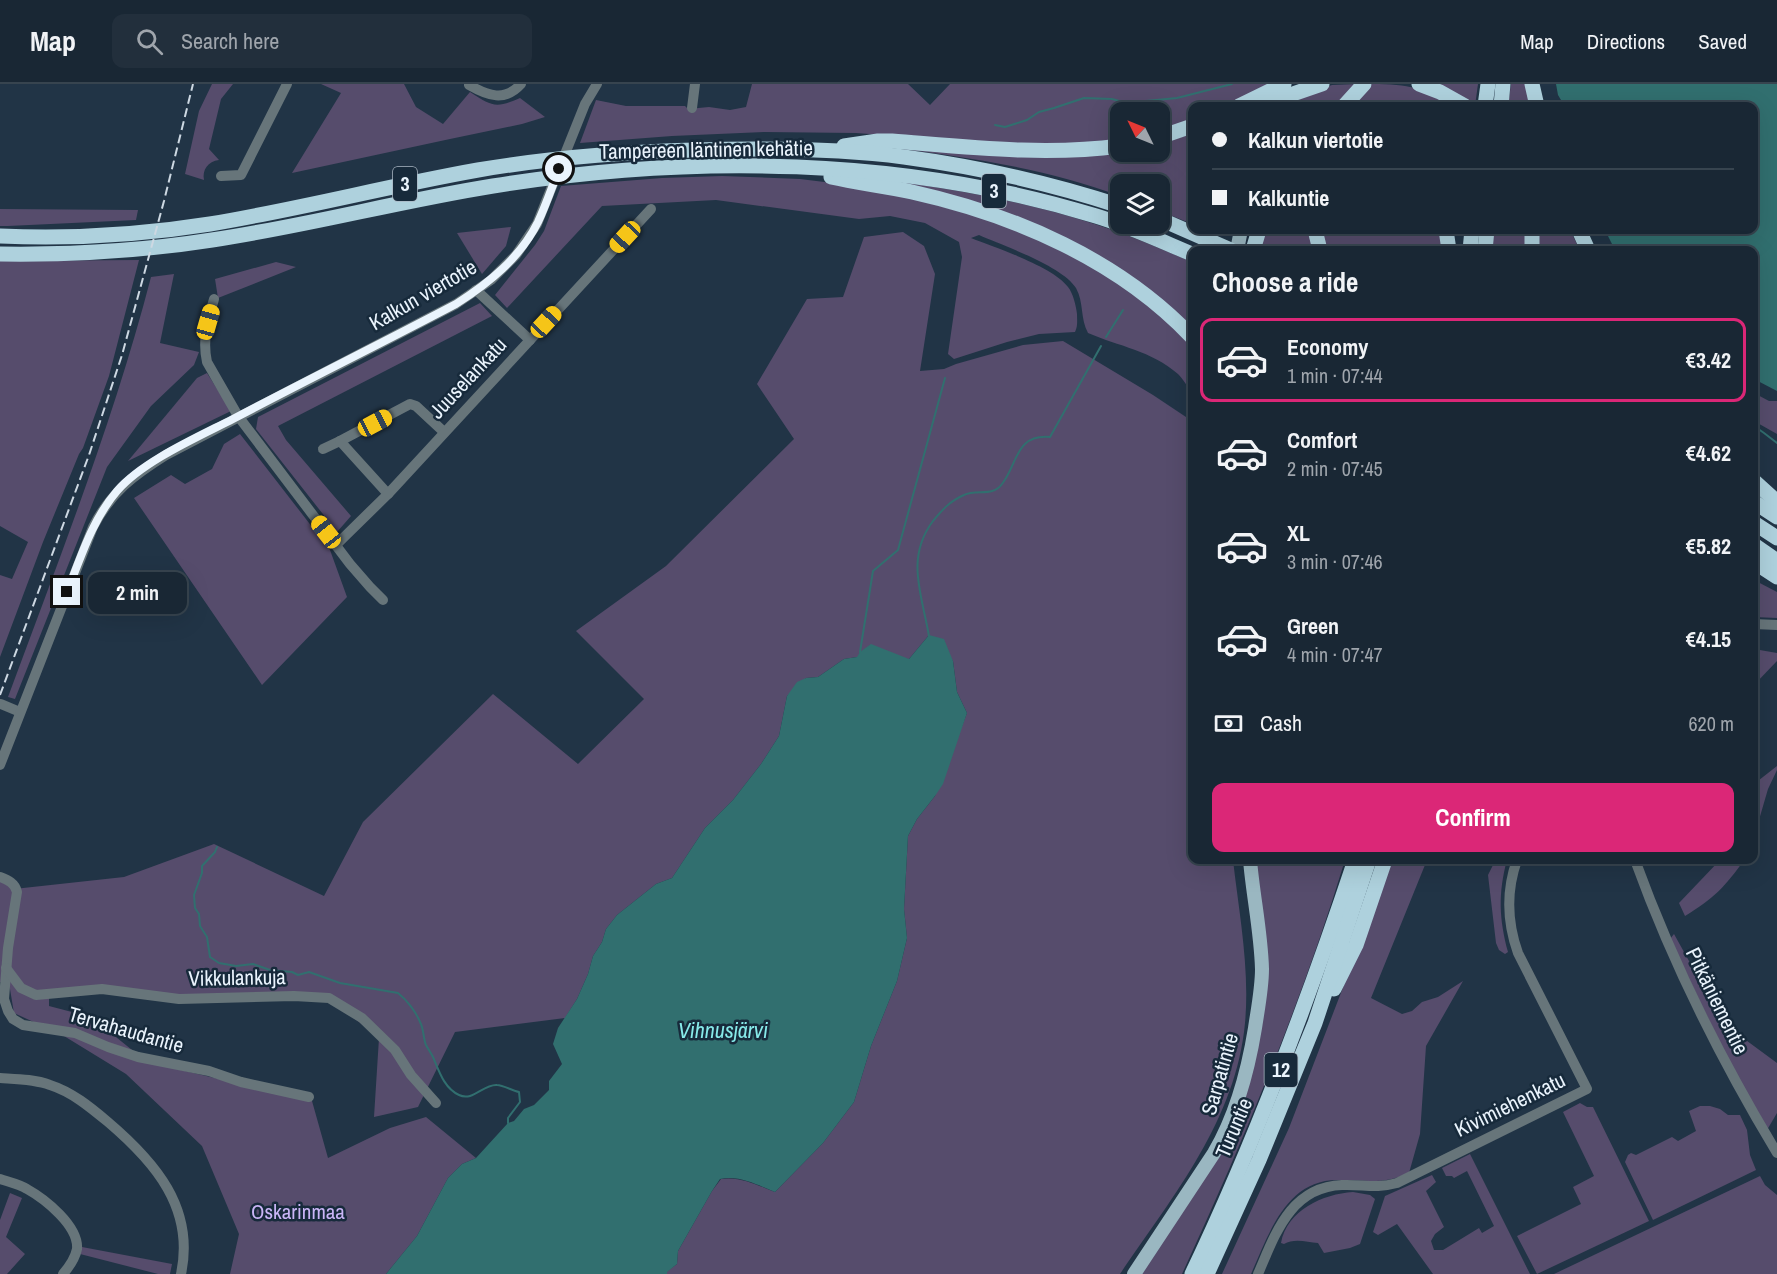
<!DOCTYPE html>
<meta charset="utf-8">
<style>
:root{--surface:#192734;--page:#222f3c;--text:#f1f3f6;--muted:#9fa5ac;--line:#37444f;--accent:#db2777}
body{margin:0;font-family:"Archivo Narrow",sans-serif;background:var(--page);color:var(--text);height:100vh;display:flex;flex-direction:column;font-size:22px;white-space:nowrap}
*{box-sizing:border-box;margin:0}
p{font-size:20px;color:var(--muted)}
.icon{flex:none;width:33px;height:33px;fill:none;stroke:currentColor;stroke-width:2;stroke-linecap:round;stroke-linejoin:round}
.map{position:relative;flex:1;overflow:hidden}
.panel{position:absolute;left:1188px;top:162px;width:570px;height:618px;display:flex;flex-direction:column;background:var(--surface);border-radius:12px;box-shadow:0 6px 24px #0002,0 0 0 2px var(--line)}
.panel>*{flex:none}
.hud{position:absolute;left:1188px;top:18px;width:570px;height:132px;border-radius:12px;box-shadow:0 6px 24px #0002,0 0 0 2px var(--line);display:grid;align-content:center;height:132px;padding:0 24px;background:var(--surface)}
.needle{width:39px;rotate:313deg}
.fabs{position:absolute;left:1110px;top:18px;display:grid;gap:12px}
.fabs a{display:grid;place-items:center;width:60px;height:60px;border-radius:12px;background:var(--surface);box-shadow:0 6px 24px #0002,0 0 0 2px var(--line);font-size:30px}
.end{position:absolute;width:27px;height:27px;margin:-14px;border:8px solid #eaf4fd;background:#111;box-shadow:0 0 0 3px #111}
.from{border-radius:50%}
.bubble{position:absolute;height:42px;border-radius:12px;background:var(--surface);box-shadow:0 6px 24px #0002,0 0 0 2px var(--line);font-size:20px;font-weight:800;line-height:42px;text-align:center}
.car{position:absolute;width:18px;height:36px;margin:-18px -9px;border-radius:8px;box-shadow:0 0 4px 2px #0007;background:linear-gradient(#f5c518 24%,#345 0 40%,#f5c518 0 76%,#345 0 86%,#f5c518 0)}
.hud b{display:flex;align-items:center;gap:21px;height:57px;font-size:22px}
.hud b+b{border-top:2px solid var(--line)}
.hud i{width:15px;height:15px;background:var(--text)}
ul{padding:0;list-style:none}
li{display:flex;align-items:center;gap:18px;height:84px;margin:0 12px 9px;padding:0 12px;border:3px solid transparent;border-radius:12px}
li div{flex:1}
li b{display:block;font-size:22px}
li em{font-style:normal;font-weight:800}
li.selected{border-color:var(--accent)}
li>.icon{width:54px;height:54px;stroke-width:1.5}
h2{padding:0 24px;font-size:27px;line-height:72px}
.pay{display:flex;align-items:center;gap:15px;height:66px;padding:0 24px;font-size:22px}
.pay p{margin-inline-start:auto}
.button{display:flex;gap:12px;margin-top:auto;padding:12px 24px}
.button a{flex:1;height:69px;border-radius:12px;background:var(--accent);color:#fff;font-size:24px;font-weight:800;line-height:69px;text-align:center}
header{display:flex;align-items:center;gap:36px;box-sizing:border-box;height:84px;padding:0 30px;background:var(--surface);border-bottom:2px solid var(--line)}
header strong{font-size:28px}
nav{display:flex;gap:33px;margin-inline-start:auto;font-size:21px}
.search{width:420px;height:54px;background:var(--page);display:flex;align-items:center;gap:15px;box-sizing:border-box;padding:0 21px;border-radius:12px;color:var(--muted);font-size:22px}
.map>svg:first-child{display:block}
</style>
<header>
<strong>Map</strong>
<div class="search"><svg class="icon" aria-label="search" viewBox="0 0 24 24"><circle cx="10" cy="10" r="6"/><path d="M15 15l6 6"/></svg>Search here</div>
<nav><a>Map</a><a>Directions</a><a>Saved</a></nav>
</header>
<div class="map">
<svg width="1777" height="1190" viewBox="0 0 1777 1190">
<rect width="100%" height="100%" fill="#213446"/>
<g fill="#564c6c">
<path d="M212,0H233L221,15L209,65L219,76C208,77 202,86 204,96L185,90L199,27Z"/>
<path d="M321,0H404L416,23L443,40L470,8C492,22 495,25 520,14L545,33L522,40L450,55L292,89L341,9Z"/>
<path d="M752,0H908L930,21L950,0H1275L1231,22H1192V39L1160,50V28H1120V58L1055,64L856,49L764,48L672,52L580,59L596,16L626,22H685L688,25L709,23L730,26L746,23Z"/>
<path d="M1358,0L1337,22H1295L1301,12L1332,1Z"/>
<path d="M1372,0C1409,0 1424,4 1457,22H1351Z"/>
<path d="M1435,0H1478L1475,22H1472Z"/>
<path d="M1511,0H1526L1530,22H1508Z"/>
<path d="M1192,50V140L1160,127V100H1120V112C1042,83 960,72 878,62L1160,68V59Z"/>
<path d="M722,92L800,95L873,104L1003,139L1096,182L1173,241L1192,263V309C1188,303 1183,295 1178,290C1152,267 1118,262 1088,249C1080,235 1084,218 1076,204C1062,182 1004,162 979,151L971,154C994,163 1054,183 1068,203C1073,209 1076,222 1077,230C1077,236 1078,242 1075,248L1039,250L1007,258L954,275L948,270L962,173L959,158L925,139L890,132L859,135L716,116L602,122L507,224L495,211L535,161L544,147L561,102L662,94Z"/>
<path d="M865,94C940,102 1013,115 1085,137C1122,148 1157,163 1192,178V246L1084,166Z"/>
<path d="M0,125L138,126L136,136L8,142H0Z"/>
<path d="M511,143L506,162L482,190L457,149Z"/>
<path d="M1265,146H1309L1314,166H1259Z"/>
<path d="M1320,146H1439L1443,166H1326Z"/>
<path d="M1494,146H1525V166H1492Z"/>
<path d="M1536,146H1570L1580,166H1536Z"/>
<path d="M903,148L924,162L935,190L920,287L944,285L956,280L1023,261L1063,257L1153,311L1192,337V776H1233C1239,829 1250,885 1245,939C1236,1036 1173,1112 1120,1190H667L666,1188L677,1180L678,1167L712,1107L721,1095C740,1092 757,1101 775,1108L823,1059L854,1018L871,962L897,897L907,854L904,825L908,752L917,735L935,712L967,629L957,608L953,577L929,551L909,575L857,573L844,575L818,593L806,594L787,612L779,652L761,680L733,716L705,744L672,794L656,800L617,831L606,845L602,858L593,872L588,890L577,915L565,934L455,948L418,1023L374,1033L379,954L329,914L179,912L102,903L49,910V922L91,933L147,978L312,1017L328,1074L390,1044L426,1033L476,1074L462,1080L448,1094L417,1152L386,1190H230L239,1150L202,1062L126,990L64,952L14,929L9,899L0,898V797L14,805L124,793L214,760L324,812L363,738L493,610L578,680L644,615L576,547L666,482L794,355L757,300L807,215L843,213L864,153Z"/>
<path d="M139,176L109,292L83,364L79,370L43,458L0,573V491L12,495L28,458L0,442V177Z"/>
<path d="M276,178L296,183L218,214L215,195Z"/>
<path d="M174,190L160,259L199,268L194,281L151,322L107,383L15,615L8,613C59,475 114,336 151,193Z"/>
<path d="M480,219L492,232L278,342L286,356L351,432L337,448L256,345L258,333Z"/>
<path d="M207,289L231,327L128,377L197,294Z"/>
<path d="M1754,309L1769,317H1777V350L1754,337Z"/>
<path d="M240,350L330,466L347,513L262,601L134,414L171,391L185,400L212,385L224,360Z"/>
<path d="M1754,496L1777,508V534L1754,533Z"/>
<path d="M1754,565L1777,569V577L1754,601Z"/>
<path d="M1777,682V686L1768,705L1754,753V700Z"/>
<path d="M1255,776H1345C1302,918 1244,1055 1182,1190H1137L1225,1056L1265,898Z"/>
<path d="M1392,776H1427L1371,914L1402,930L1412,927L1422,918L1438,913L1463,897L1426,962L1420,1050L1409,1089C1382,1101 1368,1096 1340,1096C1286,1094 1269,1150 1251,1190H1222L1289,1044Z"/>
<path d="M1484,776H1507C1498,809 1499,835 1508,868L1505,870L1499,866L1496,859L1488,791L1493,781Z"/>
<path d="M1720,776H1744C1725,803 1714,814 1685,832L1679,819Z"/>
<path d="M1674,850L1724,940L1777,979V1029L1767,1046L1727,974L1670,855Z"/>
<path d="M1580,1019L1587,1023H1593L1649,1137L1537,1190L1517,1152L1581,1120L1573,1103L1594,1092L1563,1028Z"/>
<path d="M1700,1022H1710L1720,1025L1728,1031H1740L1747,1046L1750,1071L1756,1086L1653,1136L1625,1078L1628,1071L1631,1069L1636,1071L1672,1053L1678,1057L1696,1047L1689,1027Z"/>
<path d="M1470,1070L1530,1190H1433L1397,1140L1378,1151L1373,1148L1385,1112L1432,1091L1436,1098L1426,1107L1444,1143L1435,1150L1431,1157L1434,1166H1443L1479,1144L1482,1149L1494,1142L1467,1087L1454,1094L1452,1092H1446L1442,1084Z"/>
<path d="M1760,1092L1765,1101L1777,1111V1190H1554Z"/>
<path d="M1353,1108L1370,1111L1375,1115L1360,1160L1350,1164L1324,1169L1318,1159C1307,1158 1294,1154 1284,1160L1281,1159C1287,1126 1323,1110 1353,1108Z"/>
<path d="M10,1109L22,1114L6,1153L25,1170L7,1190H0V1136Z"/>
<path d="M82,1163L172,1180L170,1190H158L80,1170Z"/>
</g>
<g fill="#316f6f">
<path d="M1556,0H1777V307L1754,295V166H1615L1605,146H1754V22H1587L1586,20L1575,19L1564,21L1558,11Z"/>
<path d="M929,551L944,555L953,577L957,608L967,629L943,700L935,712L917,735L908,752L904,825L907,854L897,897L871,962L854,1018L823,1059L775,1108C757,1101 740,1091 720,1095L712,1107L678,1167L677,1180L667,1188V1190H386L417,1152L448,1094L462,1080L476,1074L508,1039L514,1037L524,1025L534,1021L549,1006V997L562,980L553,960L558,944L577,915L588,890L593,872L602,858L606,845L617,831L656,800L672,794L705,744L733,716L761,680L779,652L787,612L797,598L806,594L818,593L844,575L857,573L860,568L871,560L909,575Z"/>
</g>
<g fill="none" stroke-linecap="round" stroke-linejoin="round">
<g stroke="#316f6f" stroke-width="2">
<path d="M995,41L1005,43L1027,36L1039,28L1054,24L1084,14L1112,15L1123,18H1135L1177,14L1232,0"/>
<path d="M1188,110L1192,102"/>
<path d="M1106,253L1123,226"/>
<path d="M1754,342L1764,349L1777,359"/>
<path d="M929,552C922,511 905,474 933,437C942,426 950,417 964,411C977,405 993,413 1002,400C1018,380 1015,350 1050,353L1101,262"/>
<path d="M860,568L873,487L898,466L945,294"/>
<path d="M217,763L215,768L202,782V789L194,811L195,824L199,830L200,842L207,853L210,873L219,879L236,882L253,880L270,886L292,888L298,891L309,888L340,899L398,909C407,916 416,928 420,938C424,945 423,954 426,961C428,965 431,969 433,973C439,987 444,1004 459,1011C473,1018 483,1000 497,1001C503,1001 513,1007 519,1008L520,1018L508,1034V1039"/>
</g>
<g stroke="#67757a" stroke-width="10">
<path d="M469,1C488,12 505,18 521,0"/>
<path d="M692,24L695,0"/>
<path d="M221,92L241,91L287,0"/>
<path d="M476,206L530,256"/>
<path d="M214,215C208,236 202,256 207,278L238,332L350,480L370,503L383,516"/>
<path d="M323,365L340,357"/>
<path d="M388,410L340,357L410,320L416,322L444,348"/>
<path d="M336,461L388,410L651,125"/>
<path d="M1754,540L1777,541"/>
<path d="M1,620L20,628"/>
<path d="M0,681L93,443C111,408 134,391 166,371L456,220L491,196L516,171L537,140L585,20L597,0"/>
<path d="M1635,776C1672,878 1721,976 1777,1069"/>
<path d="M0,793C8,796 15,799 17,808L8,864L4,915L8,927L13,935L23,941L75,949L108,963L138,973L209,987L241,998L309,1013"/>
<path d="M6,884L21,904L36,911L102,905L179,915L294,912L329,914L362,934L395,966L411,991L436,1019"/>
<path d="M0,994C16,995 34,995 50,1001C72,1008 90,1023 108,1038C155,1078 195,1124 181,1190"/>
<path d="M0,1095C9,1098 19,1100 27,1105C45,1115 79,1142 77,1165C75,1175 69,1183 63,1190"/>
<path d="M1258,1190C1275,1151 1290,1103 1342,1101C1363,1100 1375,1105 1397,1099L1587,1005L1518,869C1507,838 1506,807 1517,776"/>
</g>
<g stroke="#9ab7c1" stroke-width="14">
<path d="M1237,166L1241,146"/>
<path d="M1134,1190L1214,1069C1237,1030 1248,987 1255,944C1258,924 1262,904 1262,885C1261,848 1253,812 1250,776"/>
</g>
<g stroke="#aed1dd" stroke-width="15">
<path d="M1419,0L1440,8L1465,22"/>
<path d="M1532,0L1537,22"/>
<path d="M1239,22L1284,0"/>
<path d="M1258,22L1322,0"/>
<path d="M1344,22L1364,0"/>
<path d="M1485,22L1488,0"/>
<path d="M1501,22L1503,0"/>
<path d="M1160,53L1192,42"/>
<path d="M844,62L878,57H892C968,63 1044,72 1120,62"/>
<path d="M831,93C858,99 885,102 912,108C1015,131 1119,176 1192,253"/>
<path d="M1160,135L1231,166"/>
<path d="M1315,146L1320,166"/>
<path d="M1446,146L1449,166"/>
<path d="M1532,146V166"/>
<path d="M1579,146L1588,166"/>
<path d="M0,152C70,155 141,151 210,140C300,125 388,102 478,86C549,74 622,68 694,66C763,64 835,64 904,73C978,83 1050,99 1120,122"/>
<path d="M1253,166L1259,146"/>
<path d="M1470,166L1472,146"/>
<path d="M1485,166L1487,146"/>
<path d="M0,170C71,171 142,167 212,156C307,142 399,117 493,102C691,70 904,73 1096,132C1129,142 1161,157 1192,170"/>
<path d="M1754,397L1777,418"/>
<path d="M1754,418L1777,433"/>
<path d="M1754,439L1777,454"/>
<path d="M1754,461L1777,477"/>
<path d="M1754,478L1777,493"/>
<path d="M1334,905L1356,861L1385,776"/>
<path d="M1192,1190C1256,1056 1308,917 1355,776"/>
<path d="M1207,1190L1259,1076L1315,939L1369,776"/>
</g>
<path stroke="#cdd8e2" stroke-width="2" stroke-dasharray="9 4.5" stroke-linecap="butt" d="M0,611L89,371L122,271L164,117L193,0"/>
</g>
<g fill="none" stroke-linecap="round" stroke-linejoin="round">
<path stroke="#eaf4fd" stroke-width="8" d="M67,508C81,473 92,436 117,407C143,377 198,353 233,335C307,296 382,259 456,220C489,199 520,174 538,138C546,121 552,103 559,85"/>
</g>
<g text-anchor="middle" stroke-width="5" stroke-linejoin="round" paint-order="stroke">
<g fill="#172a3b" stroke="#abb7c3" stroke-width="1.5">
<rect x="393" y="83" width="24" height="34" rx="4.5"/>
<rect x="982" y="90" width="24" height="34" rx="4.5"/>
<rect x="1264.5" y="969" width="33" height="34" rx="4.5"/>
</g>
<g font-size="20" font-weight="bold" fill="#eaf4fd">
<text x="405" y="107">3</text>
<text x="994" y="114">3</text>
<text x="1281" y="993">12</text>
</g>
<g font-size="21" fill="#eaf4fd" stroke="#172a3b">
<text transform="translate(706 66) rotate(-1)" y="7">Tampereen läntinen kehätie</text>
<text transform="translate(423 211) rotate(-30)" y="7">Kalkun viertotie</text>
<text transform="translate(468 294) rotate(-47)" y="7">Juuselankatu</text>
<text transform="translate(237 894) rotate(-1)" y="7">Vikkulankuja</text>
<text transform="translate(1717 917) rotate(64)" y="7">Pitkäniementie</text>
<text transform="translate(126 946) rotate(16)" y="7">Tervahaudantie</text>
<text transform="translate(1220 990) rotate(-74)" y="7">Sarpatintie</text>
<text transform="translate(1510 1021) rotate(-26)" y="7">Kivimiehenkatu</text>
<text transform="translate(1234 1044) rotate(-67)" y="7">Turuntie</text>
</g>
<g font-size="21" fill="#cab5f7" stroke="#172a3b">
<text x="298" y="1135">Oskarinmaa</text>
</g>
<g font-size="22" font-style="italic" fill="#87eaea" stroke="#172a3b">
<text x="723" y="954">Vihnusjärvi</text>
</g>
</g>
</svg>
<div class="fabs">
<a><svg class="needle" viewBox="-14 -14 28 28"><path d="M0-13l5 13h-10z" fill="#e53935"/><path d="M0 13l5-13h-10z" fill="#9fa5ac"/></svg></a>
<a><svg class="icon" aria-label="layers" viewBox="0 0 24 24"><path d="M12 4l9 5-9 5-9-5zM3 14l9 5 9-5"/></svg></a>
</div>
<i class="end from" style="left:559px;top:85px"></i>
<i class="end" style="left:67px;top:508px"></i>
<div class="bubble" style="left:88px;top:488px;width:99px">2 min</div>
<i class="car" style="left:625px;top:153px;rotate:223deg"></i>
<i class="car" style="left:208px;top:238px;rotate:16deg"></i>
<i class="car" style="left:546px;top:238px;rotate:43deg"></i>
<i class="car" style="left:375px;top:339px;rotate:62deg"></i>
<i class="car" style="left:326px;top:448px;rotate:322deg"></i>
<div class="hud">
<b><i class="from"></i>Kalkun viertotie</b>
<b><i></i>Kalkuntie</b>
</div>
<section class="panel">
<h2>Choose a ride</h2>
<ul>
<li class="selected"><svg class="icon" aria-label="car" viewBox="0 0 24 24"><path d="M5 17H2v-5l4-1 3-4h7l3 4 3 1v5h-3M9 17h6M6 11h13"/><circle cx="7" cy="17" r="2"/><circle cx="17" cy="17" r="2"/></svg><div><b>Economy</b><p>1 min · 07:44</p></div><em>€3.42</em></li>
<li><svg class="icon" aria-label="car" viewBox="0 0 24 24"><path d="M5 17H2v-5l4-1 3-4h7l3 4 3 1v5h-3M9 17h6M6 11h13"/><circle cx="7" cy="17" r="2"/><circle cx="17" cy="17" r="2"/></svg><div><b>Comfort</b><p>2 min · 07:45</p></div><em>€4.62</em></li>
<li><svg class="icon" aria-label="car" viewBox="0 0 24 24"><path d="M5 17H2v-5l4-1 3-4h7l3 4 3 1v5h-3M9 17h6M6 11h13"/><circle cx="7" cy="17" r="2"/><circle cx="17" cy="17" r="2"/></svg><div><b>XL</b><p>3 min · 07:46</p></div><em>€5.82</em></li>
<li><svg class="icon" aria-label="car" viewBox="0 0 24 24"><path d="M5 17H2v-5l4-1 3-4h7l3 4 3 1v5h-3M9 17h6M6 11h13"/><circle cx="7" cy="17" r="2"/><circle cx="17" cy="17" r="2"/></svg><div><b>Green</b><p>4 min · 07:47</p></div><em>€4.15</em></li>
</ul>
<div class="pay"><svg class="icon" aria-label="cash" viewBox="0 0 24 24"><path d="M3 7h18v10H3z"/><circle cx="12" cy="12" r="2"/></svg>Cash<p>620 m</p></div>
<div class="button"><a>Confirm</a></div>
</section>
</div>
